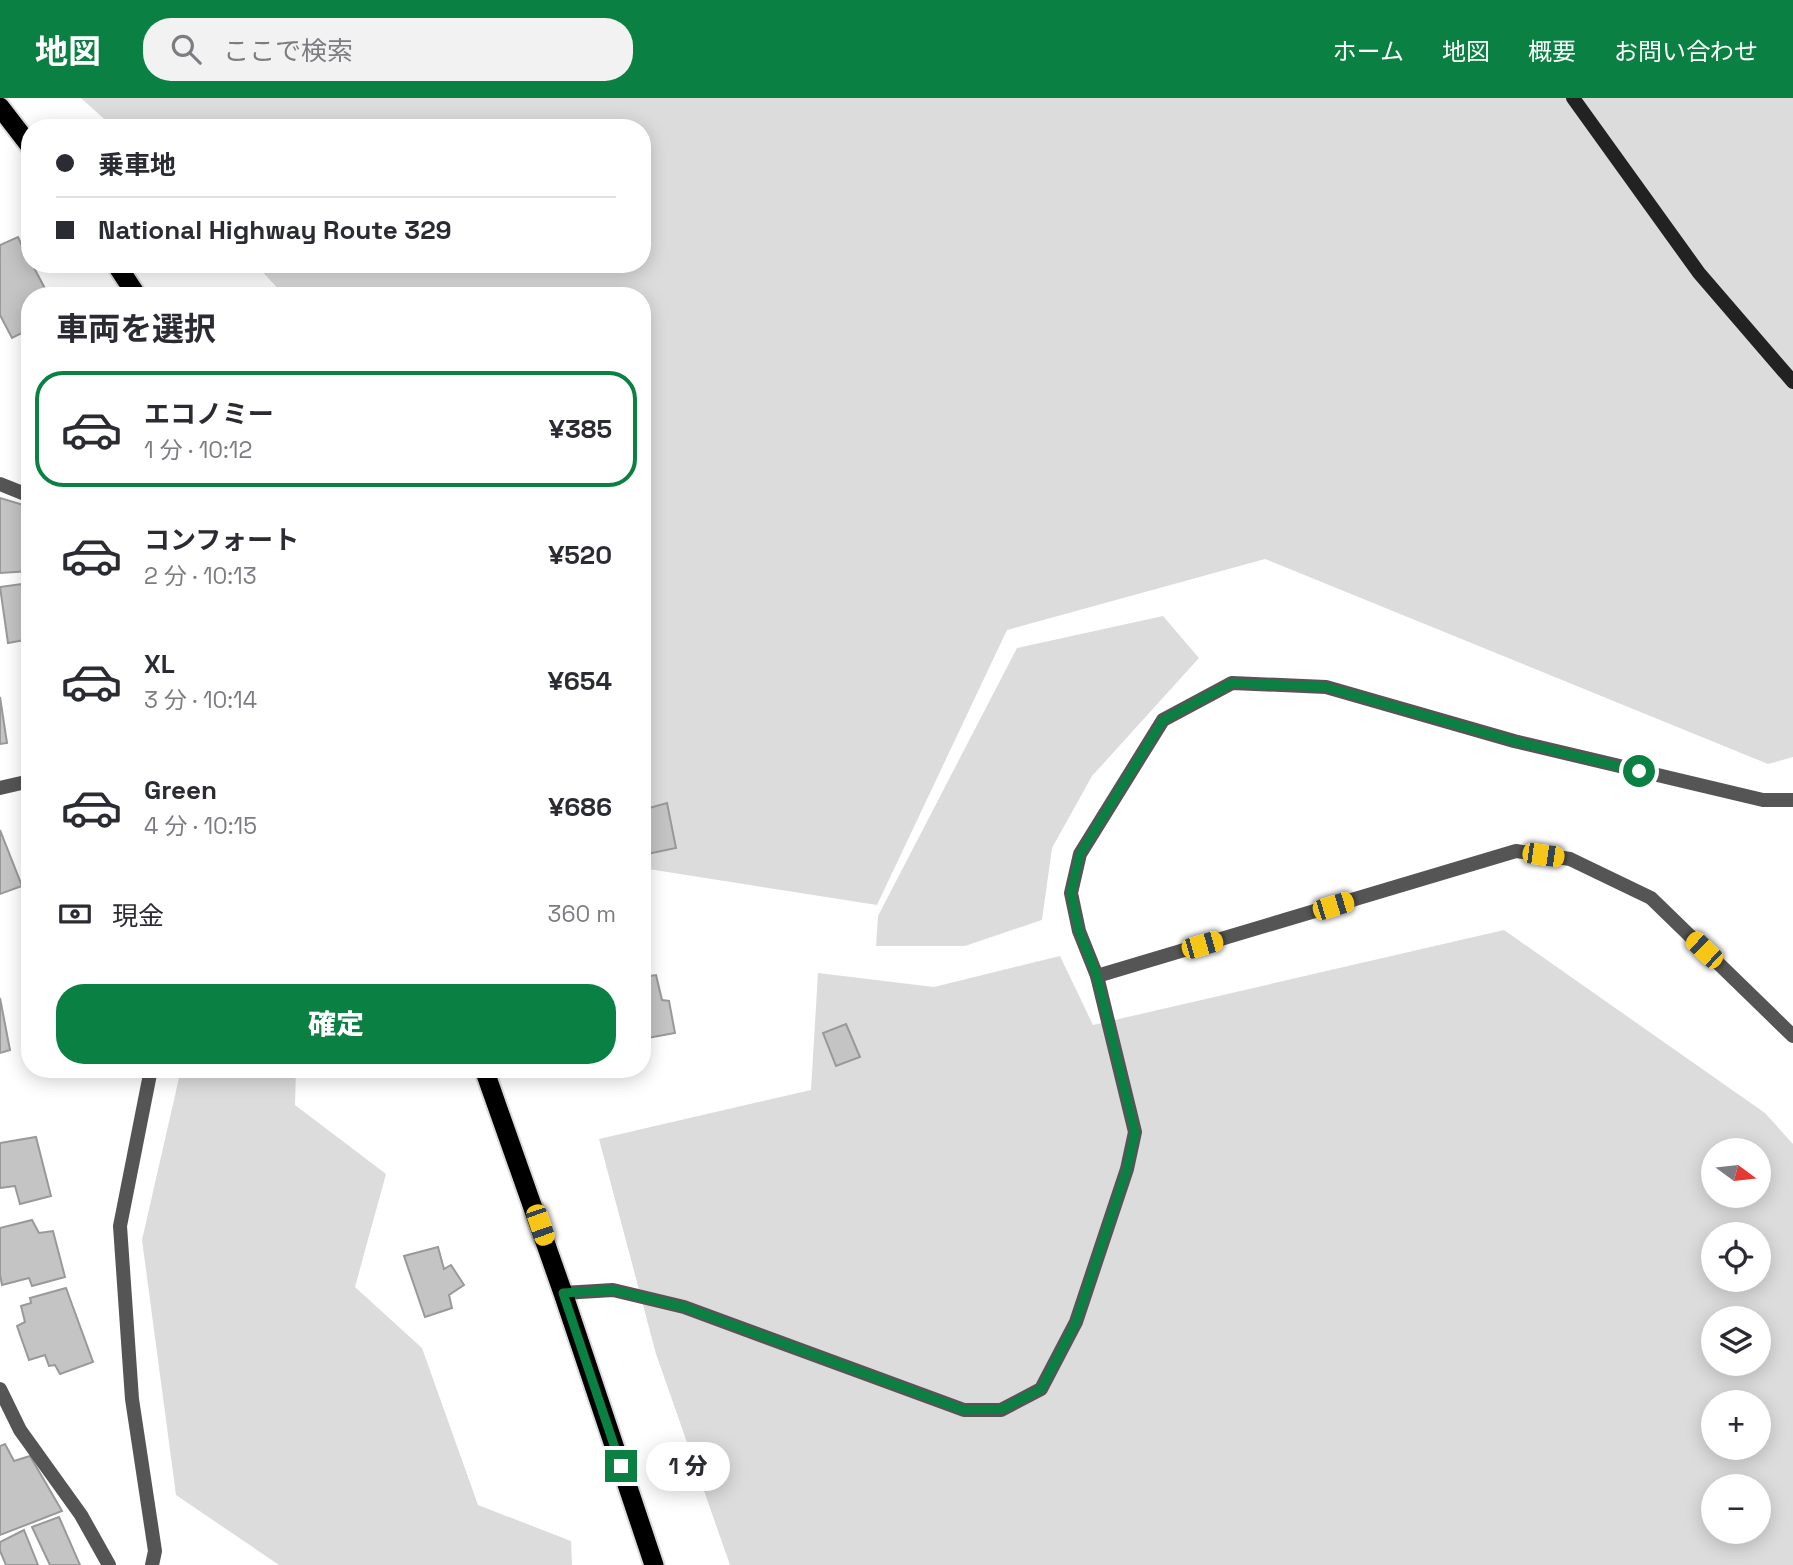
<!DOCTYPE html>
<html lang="ja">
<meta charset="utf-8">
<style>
:root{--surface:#fff;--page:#f2f2f3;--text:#2b2b33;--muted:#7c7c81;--line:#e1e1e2;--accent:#0b8043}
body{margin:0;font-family:"Space Grotesk","Noto Sans JP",sans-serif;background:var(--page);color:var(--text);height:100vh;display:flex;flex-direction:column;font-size:26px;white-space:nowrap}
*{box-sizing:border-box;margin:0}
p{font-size:23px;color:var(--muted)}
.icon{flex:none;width:38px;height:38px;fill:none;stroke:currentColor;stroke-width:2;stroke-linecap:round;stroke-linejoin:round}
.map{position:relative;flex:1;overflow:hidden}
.details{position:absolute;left:21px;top:189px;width:630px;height:791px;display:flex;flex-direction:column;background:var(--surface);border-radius:28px;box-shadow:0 4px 18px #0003}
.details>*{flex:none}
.hud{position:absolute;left:21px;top:21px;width:630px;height:154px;border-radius:28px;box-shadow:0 4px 18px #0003;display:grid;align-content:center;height:154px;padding:0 35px;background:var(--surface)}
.needle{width:46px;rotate:105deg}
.buttons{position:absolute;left:1701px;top:1040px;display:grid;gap:14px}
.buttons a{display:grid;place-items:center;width:70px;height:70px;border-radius:50%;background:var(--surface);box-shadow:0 4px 18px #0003;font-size:35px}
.end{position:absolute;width:32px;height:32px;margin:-16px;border:9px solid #0b8043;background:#fff;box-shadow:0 0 0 4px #fff}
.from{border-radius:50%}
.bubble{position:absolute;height:49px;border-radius:24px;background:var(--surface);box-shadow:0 4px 18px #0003;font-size:23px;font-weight:800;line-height:49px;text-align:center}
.car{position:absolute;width:21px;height:42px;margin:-21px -10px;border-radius:9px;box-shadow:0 0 5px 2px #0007;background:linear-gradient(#f5c518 24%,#345 0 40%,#f5c518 0 76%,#345 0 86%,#f5c518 0)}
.hud b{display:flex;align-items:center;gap:24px;height:66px;font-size:26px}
.hud b+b{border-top:2px solid var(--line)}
.hud i{width:18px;height:18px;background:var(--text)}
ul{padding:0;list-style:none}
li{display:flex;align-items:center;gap:21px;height:116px;margin:0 14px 10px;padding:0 21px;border:4px solid transparent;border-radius:28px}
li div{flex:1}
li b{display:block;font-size:26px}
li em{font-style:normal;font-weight:800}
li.current{border-color:var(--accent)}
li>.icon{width:63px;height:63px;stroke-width:1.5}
h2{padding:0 35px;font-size:32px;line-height:84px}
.pay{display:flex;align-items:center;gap:18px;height:77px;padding:0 35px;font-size:26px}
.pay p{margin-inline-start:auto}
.action{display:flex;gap:14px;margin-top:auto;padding:14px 35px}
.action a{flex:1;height:80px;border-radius:28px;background:var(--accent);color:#fff;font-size:28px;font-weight:800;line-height:80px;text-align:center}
header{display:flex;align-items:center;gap:42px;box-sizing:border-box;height:98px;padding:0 35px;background:var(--accent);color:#fff}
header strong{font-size:33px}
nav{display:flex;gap:38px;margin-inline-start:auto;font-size:24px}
.search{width:490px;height:63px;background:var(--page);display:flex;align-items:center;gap:18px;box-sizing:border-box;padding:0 24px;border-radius:28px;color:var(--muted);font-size:26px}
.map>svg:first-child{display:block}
</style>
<header>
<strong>地図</strong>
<div class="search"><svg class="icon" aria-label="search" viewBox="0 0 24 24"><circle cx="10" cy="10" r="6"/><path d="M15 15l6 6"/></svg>ここで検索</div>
<nav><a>ホーム</a><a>地図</a><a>概要</a><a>お問い合わせ</a></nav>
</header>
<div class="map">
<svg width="1793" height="1467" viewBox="0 0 1793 1467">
<rect width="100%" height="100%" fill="#fff"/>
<g fill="#dcdcdc" fill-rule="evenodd">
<path d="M81,0H1793V659L1768,666L1265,461L1007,532L877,807L642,770V198H285L255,166H642V30H114Z"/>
<path d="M1163,518L1199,560L1092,678L1052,750L1042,822L965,848H876L878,818L1017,550Z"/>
<path d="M1504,832L1765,1015L1793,1046V1467H730L656,1256L599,1041L811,992L818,875L934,889L1060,858L1093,927ZM1713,1052H1759V1097H1713ZM1713,1136H1759V1181H1713ZM1713,1220H1759V1265H1713ZM1713,1304H1759V1349H1713ZM1713,1388H1759V1433H1713Z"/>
<path d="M181,971H296L295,1007L386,1076L355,1189L422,1250L478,1407L571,1443L572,1467H279L176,1397L142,1142Z"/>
</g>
<g fill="#c4c4c4" stroke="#999" stroke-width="2">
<path d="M18,139L30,166H32L49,198H30V231L12,240L0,217V147Z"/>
<path d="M0,400L30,409V473L0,475Z"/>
<path d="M30,485V541L8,545L0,489Z"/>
<path d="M0,599L7,645L0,646Z"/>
<path d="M667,705L676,750L642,757V712Z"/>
<path d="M0,732L22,788L0,796Z"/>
<path d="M656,877L662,902L669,903L675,935L642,941V879Z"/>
<path d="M0,900L10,952L0,955Z"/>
<path d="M846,926L860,959L836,968L823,935Z"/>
<path d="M36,1039L51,1098L20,1106L15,1088L0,1090V1045Z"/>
<path d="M32,1122L39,1135L53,1133L65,1179L32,1188L29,1180L2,1187L0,1177V1130Z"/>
<path d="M438,1149L444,1171L451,1167L464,1187L449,1197L452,1210L425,1219L404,1158Z"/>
<path d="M66,1190L93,1264L60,1276L55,1267L49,1268L45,1257L29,1262L17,1228L25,1224L21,1208L31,1205L30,1200Z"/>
<path d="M5,1346L14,1363L30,1358L62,1413L0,1437V1348Z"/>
<path d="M59,1419L80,1467H50L32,1429Z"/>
<path d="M24,1432L38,1467H6L0,1453V1444Z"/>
</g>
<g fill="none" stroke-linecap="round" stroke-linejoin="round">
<defs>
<g id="trunk">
<path d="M0,9L30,48"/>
<path d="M116,166L137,198"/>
<path d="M484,971L563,1195L654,1467"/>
</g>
</defs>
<use href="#trunk" stroke="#dbdbdb" stroke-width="23"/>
<g stroke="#555" stroke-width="14">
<path d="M0,386L30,398"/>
<path d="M0,690L30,683"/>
<path d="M1097,878L1516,753L1570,761L1651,800L1793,938"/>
<path d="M151,971L120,1128L132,1301L155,1453L152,1467"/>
<path d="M563,1195L613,1192L684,1209L964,1312H1001L1041,1291L1076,1224L1127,1071L1135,1034L1097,878L1079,833L1071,795L1080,756L1163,622L1232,585L1326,589L1514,643L1763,702H1793"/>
<path d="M0,1291L20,1332L81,1417L109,1467"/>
</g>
<path stroke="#222" stroke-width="14" d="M1573,0L1699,175L1793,284"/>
<use href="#trunk" stroke="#000" stroke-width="19"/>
</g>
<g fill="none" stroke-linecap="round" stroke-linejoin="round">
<path stroke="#0b8043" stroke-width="9" d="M621,1368L563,1195L613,1192L684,1209L964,1312L1002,1311L1041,1291L1076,1224L1127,1071L1135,1034L1097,878L1079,833L1071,795L1080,756L1163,622L1232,585L1326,589L1514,643L1639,673"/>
</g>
</svg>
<div class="buttons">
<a><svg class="needle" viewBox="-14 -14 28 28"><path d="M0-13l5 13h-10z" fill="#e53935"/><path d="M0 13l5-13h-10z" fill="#7c7c81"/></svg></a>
<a><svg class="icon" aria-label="locate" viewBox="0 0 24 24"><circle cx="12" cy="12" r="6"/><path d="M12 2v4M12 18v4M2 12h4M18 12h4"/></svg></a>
<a><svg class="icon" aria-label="layers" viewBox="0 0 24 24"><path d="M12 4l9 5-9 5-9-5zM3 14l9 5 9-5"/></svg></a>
<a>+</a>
<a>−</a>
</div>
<i class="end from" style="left:1639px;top:673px"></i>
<i class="end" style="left:621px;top:1368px"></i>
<div class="bubble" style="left:646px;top:1344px;width:84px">1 分</div>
<i class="car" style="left:1543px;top:757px;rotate:98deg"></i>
<i class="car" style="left:1333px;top:808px;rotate:73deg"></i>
<i class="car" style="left:1202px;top:847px;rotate:74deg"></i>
<i class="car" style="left:1704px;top:852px;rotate:314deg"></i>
<i class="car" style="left:540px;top:1127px;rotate:161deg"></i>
<div class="hud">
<b><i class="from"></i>乗車地</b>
<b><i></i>National Highway Route 329</b>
</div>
<section class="details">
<h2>車両を選択</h2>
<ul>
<li class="current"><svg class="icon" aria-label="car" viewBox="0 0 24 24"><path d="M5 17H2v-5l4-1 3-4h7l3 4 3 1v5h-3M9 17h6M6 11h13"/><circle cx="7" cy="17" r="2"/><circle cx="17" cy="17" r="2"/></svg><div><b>エコノミー</b><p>1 分 · 10:12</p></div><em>¥385</em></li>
<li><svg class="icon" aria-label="car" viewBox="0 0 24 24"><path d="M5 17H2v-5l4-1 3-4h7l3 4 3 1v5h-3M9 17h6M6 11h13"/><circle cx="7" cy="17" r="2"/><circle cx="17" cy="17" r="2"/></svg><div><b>コンフォート</b><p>2 分 · 10:13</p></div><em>¥520</em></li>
<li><svg class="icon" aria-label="car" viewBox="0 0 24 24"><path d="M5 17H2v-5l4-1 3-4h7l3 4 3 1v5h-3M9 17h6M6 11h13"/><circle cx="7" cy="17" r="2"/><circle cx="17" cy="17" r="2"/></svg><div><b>XL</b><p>3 分 · 10:14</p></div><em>¥654</em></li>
<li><svg class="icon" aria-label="car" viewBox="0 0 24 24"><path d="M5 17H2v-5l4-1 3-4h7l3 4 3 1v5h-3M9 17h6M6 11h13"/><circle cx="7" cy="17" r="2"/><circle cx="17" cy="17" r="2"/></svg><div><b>Green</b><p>4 分 · 10:15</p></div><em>¥686</em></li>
</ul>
<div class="pay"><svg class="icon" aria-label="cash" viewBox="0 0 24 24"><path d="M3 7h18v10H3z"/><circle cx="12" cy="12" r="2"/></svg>現金<p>360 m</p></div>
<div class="action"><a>確定</a></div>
</section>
</div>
